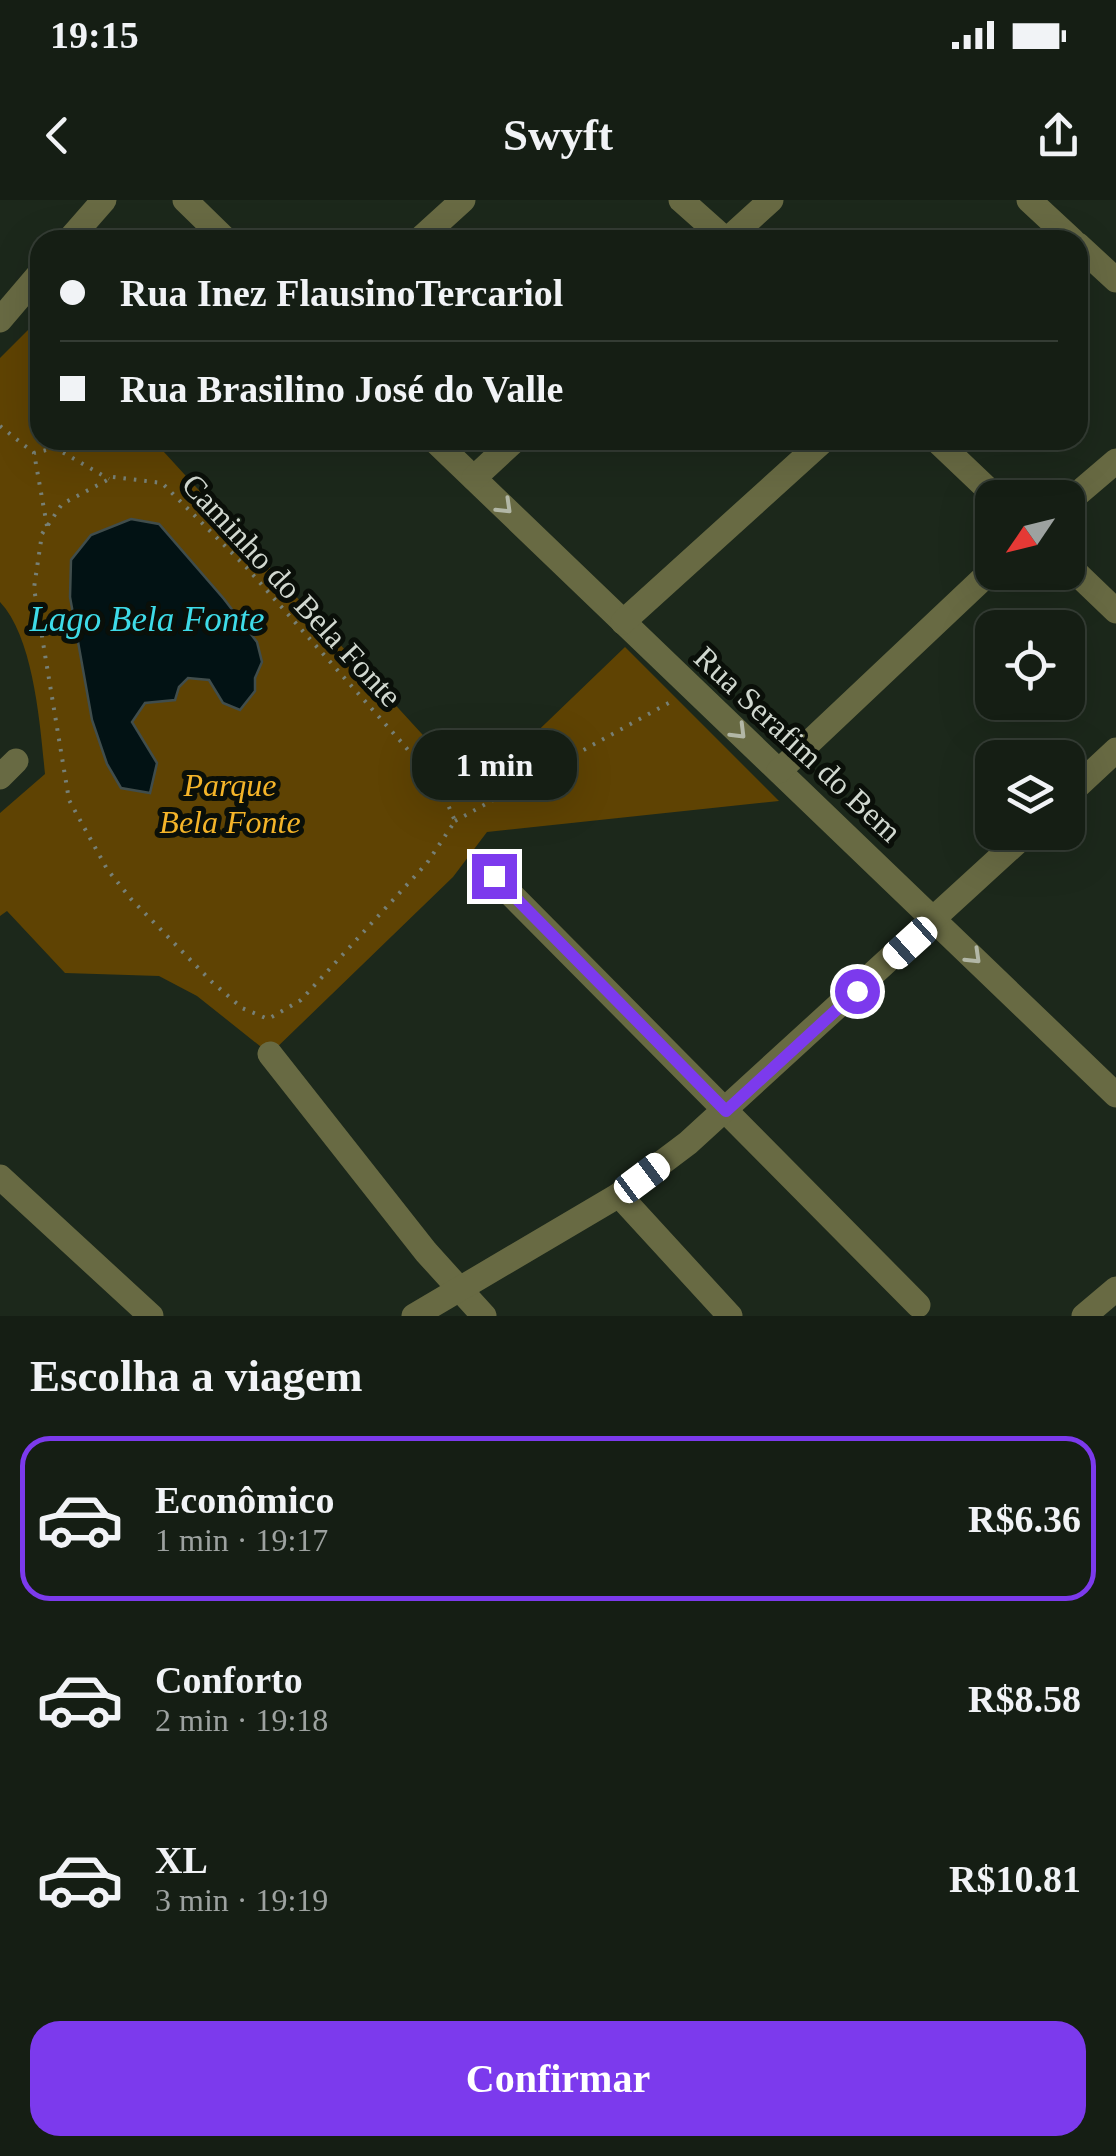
<!DOCTYPE html>
<html lang="pt">
<meta charset="utf-8">
<style>
:root{--surface:#151e14;--page:#222b22;--text:#f1f3f6;--muted:#9da2a0;--line:#343c34;--accent:#7c3aed}
body{margin:0;font-family:"Times New Roman",serif;background:var(--page);color:var(--text);height:100vh;display:flex;flex-direction:column;font-size:38px;white-space:nowrap}
*{box-sizing:border-box;margin:0}
p{font-size:32px;color:var(--muted)}
.icon{flex:none;width:55px;height:55px;fill:none;stroke:currentColor;stroke-width:2;stroke-linecap:round;stroke-linejoin:round}
.map{position:relative;height:1116px;overflow:hidden}
.details{display:flex;flex-direction:column;background:var(--surface);flex:1}
.details>*{flex:none}
.hud{position:absolute;left:30px;top:30px;width:1058px;height:220px;border-radius:30px;box-shadow:0 10px 40px #0002,0 0 0 2px var(--line);display:grid;align-content:center;height:220px;padding:0 30px;background:var(--surface)}
.needle{width:65px;rotate:235deg}
.buttons{position:absolute;left:975px;top:280px;display:grid;gap:20px}
.buttons a{display:grid;place-items:center;width:110px;height:110px;border-radius:20px;background:var(--surface);box-shadow:0 10px 40px #0002,0 0 0 2px var(--line);font-size:50px}
.end{position:absolute;width:45px;height:45px;margin:-22px;border:12px solid #7c3aed;background:#fff;box-shadow:0 0 0 5px #fff}
.from{border-radius:50%}
.bubble{position:absolute;height:70px;border-radius:30px;background:var(--surface);box-shadow:0 10px 40px #0002,0 0 0 2px var(--line);font-size:32px;font-weight:700;line-height:70px;text-align:center}
.car{position:absolute;width:30px;height:60px;margin:-30px -15px;border-radius:12px;box-shadow:0 0 8px 2px #0007;background:linear-gradient(#fff 24%,#345 0 40%,#fff 0 76%,#345 0 86%,#fff 0)}
.hud b{display:flex;align-items:center;gap:35px;height:95px;font-size:38px}
.hud b+b{border-top:2px solid var(--line)}
.hud i{width:25px;height:25px;background:var(--text)}
ul{padding:0;list-style:none}
li{display:flex;align-items:center;gap:30px;height:165px;margin:0 20px 15px;padding:0 10px;border:5px solid transparent;border-radius:30px}
li div{flex:1}
li b{display:block;font-size:38px}
li em{font-style:normal;font-weight:700}
li.active{border-color:var(--accent)}
li>.icon{width:90px;height:90px;stroke-width:1.5}
h2{padding:0 30px;font-size:45px;line-height:120px}
.button{display:flex;gap:20px;margin-top:auto;padding:20px 30px}
.button a{flex:1;height:115px;border-radius:30px;background:var(--accent);color:#fff;font-size:40px;font-weight:700;line-height:115px;text-align:center}
.status{display:flex;justify-content:space-between;align-items:center;height:70px;padding:0 50px;background:var(--surface);direction:ltr}
.status svg{height:28px;fill:currentColor}
header{display:flex;justify-content:space-between;align-items:center;height:130px;padding:0 30px;background:var(--surface);font-size:45px;font-weight:700}
.map>svg:first-child{display:block}
</style>
<div class="status"><b>19:15</b><svg viewBox="0 0 49 12"><path d="M0 12V9h3v3zM5 12V6h3v6zM10 12V3h3v9zM15 12V0h3v12zM26 1h20v11H26zM47 4h2v5h-2z"/></svg></div>
<header><svg class="icon" aria-label="back" viewBox="0 0 24 24"><path d="M15 5l-7 7 7 7"/></svg>Swyft<svg class="icon" aria-label="share" viewBox="0 0 24 24"><path d="M12 15V3M7 8l5-5 5 5M5 13v7h14v-7"/></svg></header>
<div class="map">
<svg width="1116" height="1116" viewBox="0 0 1116 1116">
<rect width="100%" height="100%" fill="#1c281b"/>
<path fill="#5f4303" d="M40,118V240H153L454,569L495,572L625,447L779,601L487,632L453,677L270,854L197,796L159,776L65,773L7,711L0,716V613L45,574C40,525 34,438 0,402V158Z"/>
<path fill="#021214" stroke="#404d4c" stroke-width="2.5" d="M131,319L159,324L224,399L257,442L262,462L255,478V491L240,510L223,503L209,480L188,478L179,487L175,500L145,503L132,522L157,563L150,593L121,588L107,564L92,520L70,397L71,360L91,335Z"/>
<g fill="none" stroke-linecap="round" stroke-linejoin="round">
<g stroke="#778076" stroke-width="4" stroke-dasharray="2.5 8" stroke-linecap="butt">
<path d="M0,226L34,253"/>
<path d="M113,277L162,283L246,367L403,544L442,591L455,621L427,663L301,800L268,819L242,808L212,782L131,699L107,669L69,600L34,388L42,334L62,304Z"/>
<path d="M47,326L34,253L55,248L109,279"/>
<path d="M455,621L674,500"/>
</g>
<g stroke="#686a43" stroke-width="25">
<path d="M185,0L226,40"/>
<path d="M681,0L726,40"/>
<path d="M1029,0L1072,40"/>
<path d="M69,40L104,0"/>
<path d="M419,40L463,0"/>
<path d="M727,40L771,0"/>
<path d="M1078,45L1116,80"/>
<path d="M0,120L40,73"/>
<path d="M434,240L1116,895"/>
<path d="M936,240L997,298"/>
<path d="M474,278L515,240"/>
<path d="M1068,302L1116,261"/>
<path d="M1068,365L1116,411"/>
<path d="M623,422L824,240"/>
<path d="M779,571L992,370"/>
<path d="M0,577L16,561"/>
<path d="M1068,595L1116,550"/>
<path d="M493,676L918,1105"/>
<path d="M270,854L426,1052L484,1116"/>
<path d="M0,977L151,1116"/>
<path d="M619,995L730,1116"/>
<path d="M414,1116L619,995L688,943L1028,632"/>
<path d="M1084,1116L1116,1089"/>
</g>
</g>
<defs><path id="oneway-chevron" d="M-2-3.5L2.5 0L-2 3.5" fill="none" stroke-width="1.6" stroke-linecap="round" stroke-linejoin="round" transform="scale(2.5)"/></defs>
<g stroke="#b2b7a6">
<use href="#oneway-chevron" transform="translate(505 307) rotate(44)"/>
<use href="#oneway-chevron" transform="translate(739 532) rotate(45)"/>
<use href="#oneway-chevron" transform="translate(974 757) rotate(44)"/>
</g>
<g fill="none" stroke-linecap="round" stroke-linejoin="round">
<path stroke="#7c3aed" stroke-width="12" d="M494,676L726,911L857,791"/>
</g>
<g text-anchor="middle" stroke-width="10" stroke-linejoin="round" paint-order="stroke">
<g font-size="32" fill="#d1d8d0" stroke="#0a0f09">
<text transform="translate(292 390) rotate(47)" y="11">Caminho do Bela Fonte</text>
<text transform="translate(798 544) rotate(43)" y="11">Rua Serafim do Bem</text>
</g>
<g font-size="32" font-style="italic" fill="#f4b429" stroke="#0a0f09">
<text x="230" y="596">Parque<tspan x="230" dy="37">Bela Fonte</tspan></text>
</g>
<g font-size="35" font-style="italic" fill="#3edbe8" stroke="#0a0f09">
<text x="147" y="431">Lago Bela Fonte</text>
</g>
</g>
</svg>
<div class="buttons">
<a><svg class="needle" viewBox="-14 -14 28 28"><path d="M0-13l5 13h-10z" fill="#e53935"/><path d="M0 13l5-13h-10z" fill="#9da2a0"/></svg></a>
<a><svg class="icon" aria-label="locate" viewBox="0 0 24 24"><circle cx="12" cy="12" r="6"/><path d="M12 2v4M12 18v4M2 12h4M18 12h4"/></svg></a>
<a><svg class="icon" aria-label="layers" viewBox="0 0 24 24"><path d="M12 4l9 5-9 5-9-5zM3 14l9 5 9-5"/></svg></a>
</div>
<i class="end from" style="left:857px;top:791px"></i>
<i class="end" style="left:494px;top:676px"></i>
<div class="bubble" style="left:412px;top:530px;width:165px">1 min</div>
<i class="car" style="left:910px;top:743px;rotate:228deg"></i>
<i class="car" style="left:642px;top:978px;rotate:53deg"></i>
<div class="hud">
<b><i class="from"></i>Rua Inez FlausinoTercariol</b>
<b><i></i>Rua Brasilino José do Valle</b>
</div>
</div>
<section class="details">
<h2>Escolha a viagem</h2>
<ul>
<li class="active"><svg class="icon" aria-label="car" viewBox="0 0 24 24"><path d="M5 17H2v-5l4-1 3-4h7l3 4 3 1v5h-3M9 17h6M6 11h13"/><circle cx="7" cy="17" r="2"/><circle cx="17" cy="17" r="2"/></svg><div><b>Econômico</b><p>1 min · 19:17</p></div><em>R$6.36</em></li>
<li><svg class="icon" aria-label="car" viewBox="0 0 24 24"><path d="M5 17H2v-5l4-1 3-4h7l3 4 3 1v5h-3M9 17h6M6 11h13"/><circle cx="7" cy="17" r="2"/><circle cx="17" cy="17" r="2"/></svg><div><b>Conforto</b><p>2 min · 19:18</p></div><em>R$8.58</em></li>
<li><svg class="icon" aria-label="car" viewBox="0 0 24 24"><path d="M5 17H2v-5l4-1 3-4h7l3 4 3 1v5h-3M9 17h6M6 11h13"/><circle cx="7" cy="17" r="2"/><circle cx="17" cy="17" r="2"/></svg><div><b>XL</b><p>3 min · 19:19</p></div><em>R$10.81</em></li>
</ul>
<div class="button"><a>Confirmar</a></div>
</section>
